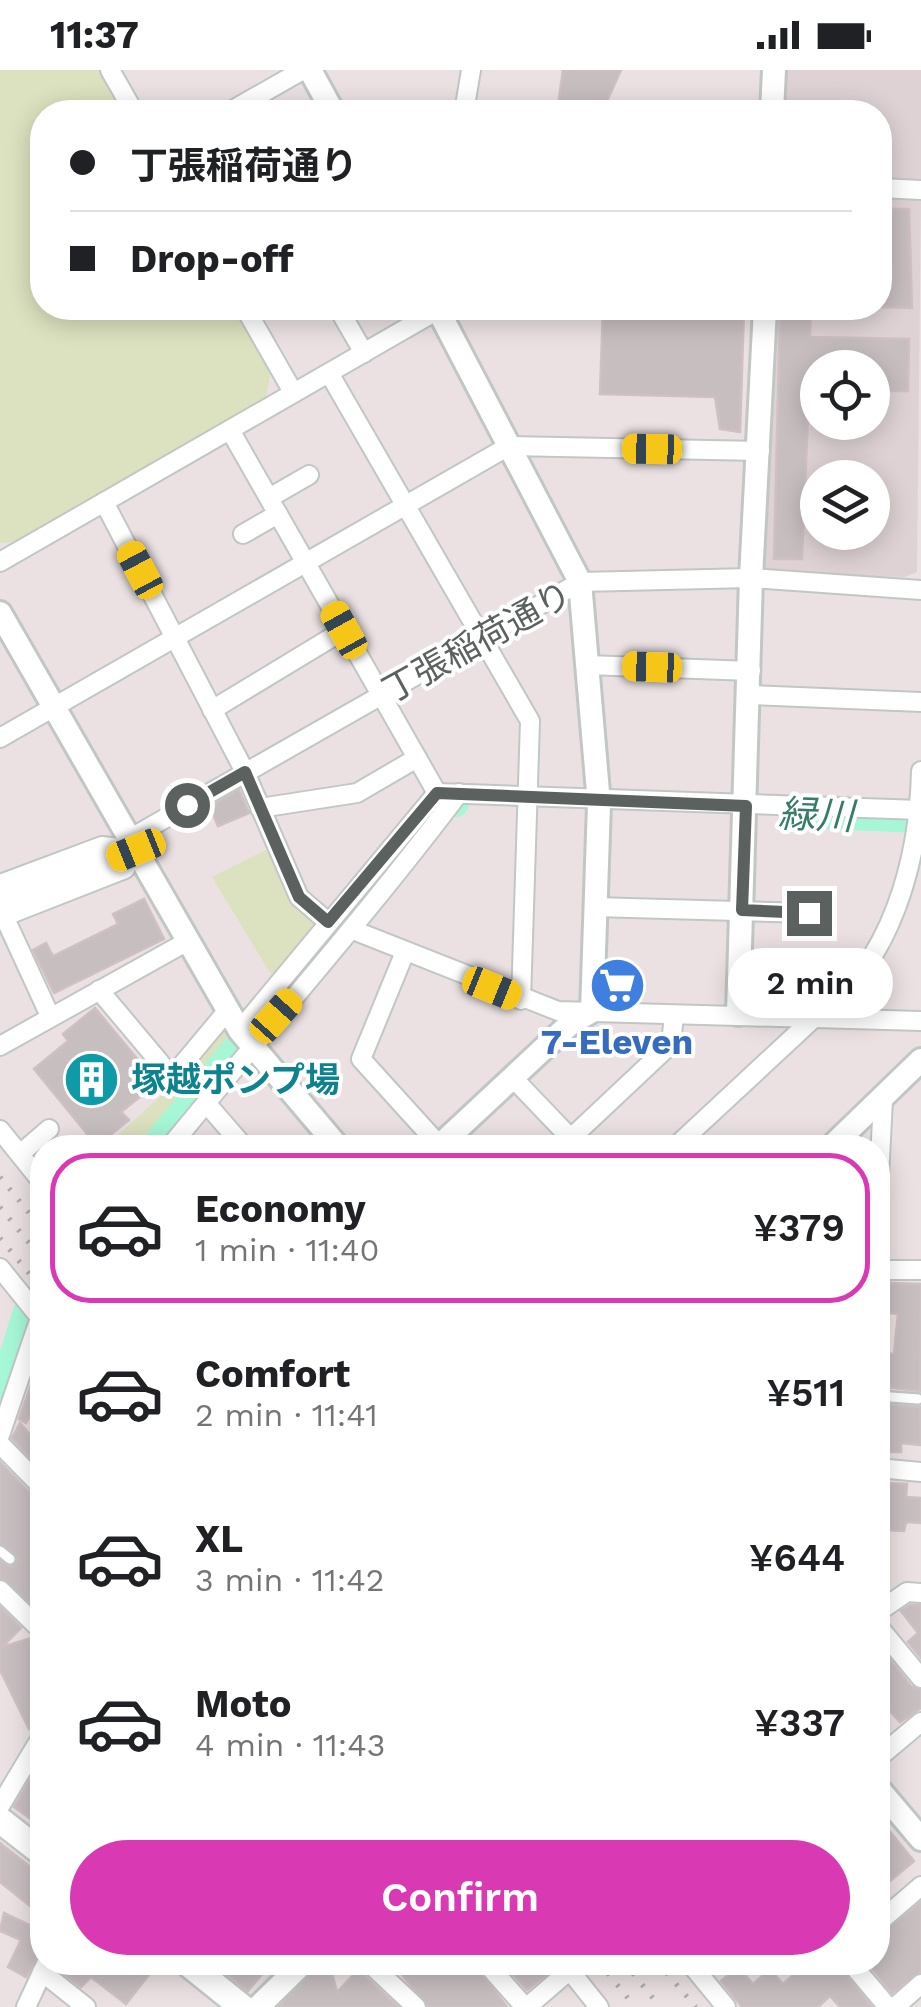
<!DOCTYPE html>
<meta charset="utf-8">
<style>
:root{--surface:#fff;--page:#f2f2f2;--text:#202124;--muted:#757577;--line:#e0e0e0;--accent:#d93ab3}
body{margin:0;font-family:"Work Sans","Noto Sans JP",sans-serif;background:var(--page);color:var(--text);height:100vh;display:flex;flex-direction:column;font-size:38px;white-space:nowrap}
*{box-sizing:border-box;margin:0}
p{font-size:32px;color:var(--muted)}
.icon{flex:none;width:55px;height:55px;fill:none;stroke:currentColor;stroke-width:2;stroke-linecap:round;stroke-linejoin:round}
.map{position:relative;flex:1;overflow:hidden}
.drawer{position:absolute;left:30px;top:1065px;width:860px;height:840px;display:flex;flex-direction:column;background:var(--surface);border-radius:40px;box-shadow:0 5px 25px #0003}
.drawer>*{flex:none}
.guide{position:absolute;left:30px;top:30px;width:862px;height:220px;border-radius:40px;box-shadow:0 5px 25px #0003;display:grid;align-content:center;height:220px;padding:0 40px;background:var(--surface)}
.fabs{position:absolute;left:800px;top:280px;display:grid;gap:20px}
.fabs a{display:grid;place-items:center;width:90px;height:90px;border-radius:50%;background:var(--surface);box-shadow:0 5px 25px #0003;font-size:50px}
.end{position:absolute;width:45px;height:45px;margin:-22px;border:12px solid #5a615f;background:#fff;box-shadow:0 0 0 5px #fff}
.from{border-radius:50%}
.bubble{position:absolute;height:70px;border-radius:35px;background:var(--surface);box-shadow:0 5px 25px #0003;font-size:32px;font-weight:600;line-height:70px;text-align:center}
.car{position:absolute;width:30px;height:60px;margin:-30px -15px;border-radius:12px;box-shadow:0 0 8px 2px #0007;background:linear-gradient(#f5c518 24%,#345 0 40%,#f5c518 0 76%,#345 0 86%,#f5c518 0)}
.guide b{display:flex;align-items:center;gap:35px;height:95px;font-size:38px}
.guide b+b{border-top:2px solid var(--line)}
.guide i{width:25px;height:25px;background:var(--text)}
ul{padding:18px 0 0;list-style:none}
li{display:flex;align-items:center;gap:30px;height:150px;margin:0 20px 15px;padding:0 20px;border:5px solid transparent;border-radius:40px}
li div{flex:1}
li b{display:block;font-size:38px}
li em{font-style:normal;font-weight:600}
li.active{border-color:var(--accent)}
li>.icon{width:90px;height:90px;stroke-width:1.5}
.cta{display:flex;gap:20px;margin-top:auto;padding:20px 40px}
.cta a{flex:1;height:115px;border-radius:60px;background:var(--accent);color:#fff;font-size:40px;font-weight:600;line-height:115px;text-align:center}
.status{display:flex;justify-content:space-between;align-items:center;height:70px;padding:0 50px;background:var(--surface);direction:ltr}
.status svg{height:28px;fill:currentColor}
.map>svg:first-child{display:block}
</style>
<div class="status"><b>11:37</b><svg viewBox="0 0 49 12"><path d="M0 12V9h3v3zM5 12V6h3v6zM10 12V3h3v9zM15 12V0h3v12zM26 1h20v11H26zM47 4h2v5h-2z"/></svg></div>
<div class="map">
<svg width="921" height="1937" viewBox="0 0 921 1937">
<rect width="100%" height="100%" fill="#ebe1e2"/>
<g fill="#ded2d4" fill-rule="evenodd">
<path d="M781,0H921V114L880,113V42H779Z"/>
<path d="M880,125L921,127L917,502L905,507L769,504L763,499L771,238H880ZM818,298H872V352H818ZM818,408H872V462H818Z"/>
</g>
<g fill="#dce1bf">
<path d="M0,0H99L124,42H42V238H236L271,300L266,327L14,472L0,473Z"/>
<path d="M271,777L323,852L275,911L212,807Z"/>
<path d="M227,954L240,975L152,1077L103,1078L172,1016Z"/>
</g>
<g fill="none" stroke-linecap="round" stroke-linejoin="round">
<g stroke="#a6f7d6" stroke-width="28">
<path d="M798,744L921,749"/>
<path d="M336,858L442,732L455,733"/>
<path d="M152,1078L261,949"/>
<path d="M0,1327L27,1242L42,1222"/>
</g>
</g>
<g fill="#c7bec0" stroke="#cfc0c3" stroke-width="2.5">
<path d="M563,0H621L602,42H557Z"/>
<path d="M880,139H909L912,238L880,237Z"/>
<path d="M603,238H744L740,362L720,359L715,327L600,324Z"/>
<path d="M799,238H811L810,267L909,269L908,321H872V298H810L802,489H774L780,245H799Z"/>
<path d="M239,720L249,743L218,756L210,737Z"/>
<path d="M144,829L164,869L54,923L33,880L46,873L53,886L118,854L113,844Z"/>
<path d="M608,900H635V925L608,924Z"/>
<path d="M95,938L149,1003L133,1016L141,1026L121,1042L129,1050L97,1076L34,999L68,971L63,964Z"/>
<path d="M887,1213L921,1214L920,1321L878,1316L882,1283L894,1284L898,1244L881,1242Z"/>
<path d="M34,1307L42,1312V1326L26,1353L19,1349Z"/>
<path d="M878,1334L920,1337L921,1375L901,1373V1382H878Z"/>
<path d="M20,1353L42,1378V1400L12,1368Z"/>
<path d="M0,1392L33,1426L42,1429L39,1541L0,1508V1491L12,1497L18,1489L0,1473Z"/>
<path d="M878,1413L907,1414L906,1427L921,1428V1453L906,1452L904,1461L885,1460L886,1443L878,1450Z"/>
<path d="M910,1535H921V1588L908,1572L918,1563L901,1541Z"/>
<path d="M1,1538L21,1558L2,1577L31,1568L42,1573V1652L29,1659L0,1600Z"/>
<path d="M878,1575L911,1616L921,1620V1638L900,1652L878,1628Z"/>
<path d="M30,1710L42,1719V1757L14,1737Z"/>
<path d="M878,1747L914,1791L878,1821Z"/>
<path d="M0,1773L42,1806V1820L30,1836L0,1812Z"/>
<path d="M921,1832V1902L892,1923L867,1892H878V1865Z"/>
<path d="M4,1843L42,1861L40,1882L26,1907L8,1897L21,1870L0,1861Z"/>
<path d="M59,1892H102L109,1898L113,1892H159L126,1934L91,1907L81,1917L58,1899Z"/>
<path d="M213,1892H272L248,1921Z"/>
<path d="M319,1892H329L337,1922L358,1900L398,1937H279Z"/>
<path d="M392,1892H473L507,1937H428Z"/>
<path d="M502,1892H551L553,1899L527,1920Z"/>
<path d="M808,1892H835L872,1937H840L830,1926L818,1937H742L721,1911L738,1897L753,1914L770,1899L783,1914Z"/>
</g>
<g fill="none" stroke-linecap="round" stroke-linejoin="round">
<defs>
<g id="service">
<path d="M878,1326L918,1329"/>
<path d="M0,1481L10,1489"/>
</g>
<g id="minor">
<path d="M110,0L134,42"/>
<path d="M229,42L303,0"/>
<path d="M464,42L471,0"/>
<path d="M880,118L921,120"/>
<path d="M245,238L293,322"/>
<path d="M338,238L364,283"/>
<path d="M329,303L530,651L521,930"/>
<path d="M230,360L437,723"/>
<path d="M269,428L309,405"/>
<path d="M104,432L245,702L299,827L328,852"/>
<path d="M243,464L278,444"/>
<path d="M0,492L438,240"/>
<path d="M587,595L751,601"/>
<path d="M750,625L921,632"/>
<path d="M212,640L344,560"/>
<path d="M0,668L509,376L760,381"/>
<path d="M260,738L357,723L417,688"/>
<path d="M129,769L580,512L751,508L921,520"/>
<path d="M0,814L102,776L136,780L125,799L0,848"/>
<path d="M594,837L809,843"/>
<path d="M4,846L50,946"/>
<path d="M353,860L558,941L921,951"/>
<path d="M405,882L361,989L439,1075"/>
<path d="M99,920L172,1007L228,940"/>
<path d="M240,960L437,723L921,740"/>
<path d="M0,976L188,871"/>
<path d="M513,1008L580,1078"/>
<path d="M206,1033L245,1078"/>
<path d="M0,1060L42,1112"/>
<path d="M571,1068L671,974L674,945"/>
<path d="M169,1078C266,959 367,845 459,723"/>
<path d="M674,1078L815,947C892,895 919,789 921,701"/>
<path d="M20,1084L49,1059"/>
<path d="M878,1127L883,1030"/>
<path d="M0,1198L42,1250"/>
<path d="M878,1200H921"/>
<path d="M0,1365L40,1248"/>
<path d="M0,1374L42,1417"/>
<path d="M878,1398L921,1402"/>
<path d="M0,1520L42,1561"/>
<path d="M878,1542L907,1522L921,1523"/>
<path d="M878,1556L921,1608"/>
<path d="M878,1688L921,1652"/>
<path d="M0,1736L42,1666"/>
<path d="M878,1853L921,1816"/>
<path d="M368,1892L416,1937"/>
<path d="M485,1892L525,1937"/>
<path d="M563,1892L599,1937"/>
<path d="M689,1892L726,1937"/>
<path d="M850,1892L888,1937"/>
<path d="M42,1902L86,1937"/>
<path d="M26,1937L47,1892"/>
<path d="M527,1937L570,1900"/>
<path d="M895,1937L921,1914"/>
</g>
<g id="tertiary">
<path d="M310,0L333,42"/>
<path d="M772,42L774,0"/>
<path d="M437,238L580,512L599,734L592,941L570,954L437,1078"/>
<path d="M0,543L240,961L339,1078"/>
<path d="M0,832L136,780"/>
<path d="M738,944L751,508L765,238"/>
<path d="M830,1078L921,990"/>
<path d="M878,1718L921,1769"/>
<path d="M258,1937L304,1892"/>
</g>
<g id="secondary">
<path d="M0,1750L42,1783"/>
<path d="M186,1892L242,1937"/>
</g>
</defs>
<use href="#service" stroke="#c0c7c5" stroke-width="14"/>
<use href="#minor" stroke="#c0c7c5" stroke-width="22"/>
<use href="#tertiary" stroke="#c0c7c5" stroke-width="28"/>
<use href="#secondary" stroke="#c1c8c6" stroke-width="30"/>
<use href="#service" stroke="#fff" stroke-width="9"/>
<use href="#minor" stroke="#fff" stroke-width="18"/>
<use href="#tertiary" stroke="#fff" stroke-width="22"/>
<use href="#secondary" stroke="#fff" stroke-width="25"/>
<g stroke="#acadad" stroke-width="5" stroke-dasharray="2.5 12" stroke-linecap="butt">
<path d="M0,1107L42,1159"/>
<path d="M0,1137L42,1189"/>
<path d="M0,1168L42,1219"/>
<path d="M599,1892L635,1937"/>
<path d="M624,1892L660,1937"/>
<path d="M657,1892L696,1937"/>
</g>
</g>
<g fill="none" stroke-linecap="round" stroke-linejoin="round">
<path stroke="#5a615f" stroke-width="12" d="M187,735L245,702L299,827L328,852L437,723L746,736L742,840L809,843"/>
</g>
<defs>
<symbol id="supermarket-disc" viewBox="-11 -11 22 22"><circle r="9.5" fill="#3f7fe0" stroke="#fff"/><path d="M-6-5.5h2.5l.6 2H6L4.5 2H-2.5L-4.4-4H-6ZM-1.5 3.2a1.3 1.3 0 1 0 .1 0ZM3 3.2a1.3 1.3 0 1 0 .1 0Z" fill="#fff"/></symbol>
<symbol id="building-disc" viewBox="-11 -11 22 22"><circle r="9.5" fill="#0f9aa8" stroke="#fff"/><path d="M-4-6H4V6H1V3H-1V6H-4ZM-2.5-4.3h1.7v1.8h-1.7ZM.8-4.3h1.7v1.8H.8ZM-2.5-1h1.7V.8h-1.7ZM.8-1h1.7V.8H.8Z" fill="#fff"/></symbol>
</defs>
<g fill-rule="evenodd">
<use href="#supermarket-disc" x="586" y="884" width="63" height="63"/>
<use href="#building-disc" x="60" y="978" width="63" height="63"/>
</g>
<g text-anchor="middle" stroke-width="8" stroke-linejoin="round" paint-order="stroke">
<g font-size="35" fill="#5a615f" stroke="#fff">
<text transform="translate(477 572) rotate(-29)" y="12">丁張稲荷通り</text>
</g>
<g font-size="35" font-weight="bold" fill="#366cbe" stroke="#fff">
<text x="617" y="984">7-Eleven</text>
</g>
<g font-size="35" font-weight="bold" fill="#0d838f" stroke="#fff" text-anchor="start">
<text x="131" y="1022">塚越ポンプ場</text>
</g>
<g font-size="38" font-style="italic" fill="#377d66" stroke="#fff">
<text transform="translate(816 745) rotate(2)" y="13">緑川</text>
</g>
</g>
</svg>
<div class="fabs">
<a><svg class="icon" aria-label="locate" viewBox="0 0 24 24"><circle cx="12" cy="12" r="6"/><path d="M12 2v4M12 18v4M2 12h4M18 12h4"/></svg></a>
<a><svg class="icon" aria-label="layers" viewBox="0 0 24 24"><path d="M12 4l9 5-9 5-9-5zM3 14l9 5 9-5"/></svg></a>
</div>
<i class="end from" style="left:187px;top:735px"></i>
<i class="end" style="left:809px;top:843px"></i>
<div class="bubble" style="left:728px;top:878px;width:165px">2 min</div>
<i class="car" style="left:652px;top:379px;rotate:271deg"></i>
<i class="car" style="left:140px;top:500px;rotate:332deg"></i>
<i class="car" style="left:344px;top:560px;rotate:331deg"></i>
<i class="car" style="left:652px;top:597px;rotate:272deg"></i>
<i class="car" style="left:136px;top:780px;rotate:248deg"></i>
<i class="car" style="left:492px;top:918px;rotate:112deg"></i>
<i class="car" style="left:276px;top:946px;rotate:42deg"></i>
<div class="guide">
<b><i class="from"></i>丁張稲荷通り</b>
<b><i></i>Drop-off</b>
</div>
<section class="drawer">
<ul>
<li class="active"><svg class="icon" aria-label="car" viewBox="0 0 24 24"><path d="M5 17H2v-5l4-1 3-4h7l3 4 3 1v5h-3M9 17h6M6 11h13"/><circle cx="7" cy="17" r="2"/><circle cx="17" cy="17" r="2"/></svg><div><b>Economy</b><p>1 min · 11:40</p></div><em>¥379</em></li>
<li><svg class="icon" aria-label="car" viewBox="0 0 24 24"><path d="M5 17H2v-5l4-1 3-4h7l3 4 3 1v5h-3M9 17h6M6 11h13"/><circle cx="7" cy="17" r="2"/><circle cx="17" cy="17" r="2"/></svg><div><b>Comfort</b><p>2 min · 11:41</p></div><em>¥511</em></li>
<li><svg class="icon" aria-label="car" viewBox="0 0 24 24"><path d="M5 17H2v-5l4-1 3-4h7l3 4 3 1v5h-3M9 17h6M6 11h13"/><circle cx="7" cy="17" r="2"/><circle cx="17" cy="17" r="2"/></svg><div><b>XL</b><p>3 min · 11:42</p></div><em>¥644</em></li>
<li><svg class="icon" aria-label="car" viewBox="0 0 24 24"><path d="M5 17H2v-5l4-1 3-4h7l3 4 3 1v5h-3M9 17h6M6 11h13"/><circle cx="7" cy="17" r="2"/><circle cx="17" cy="17" r="2"/></svg><div><b>Moto</b><p>4 min · 11:43</p></div><em>¥337</em></li>
</ul>
<div class="cta"><a>Confirm</a></div>
</section>
</div>
